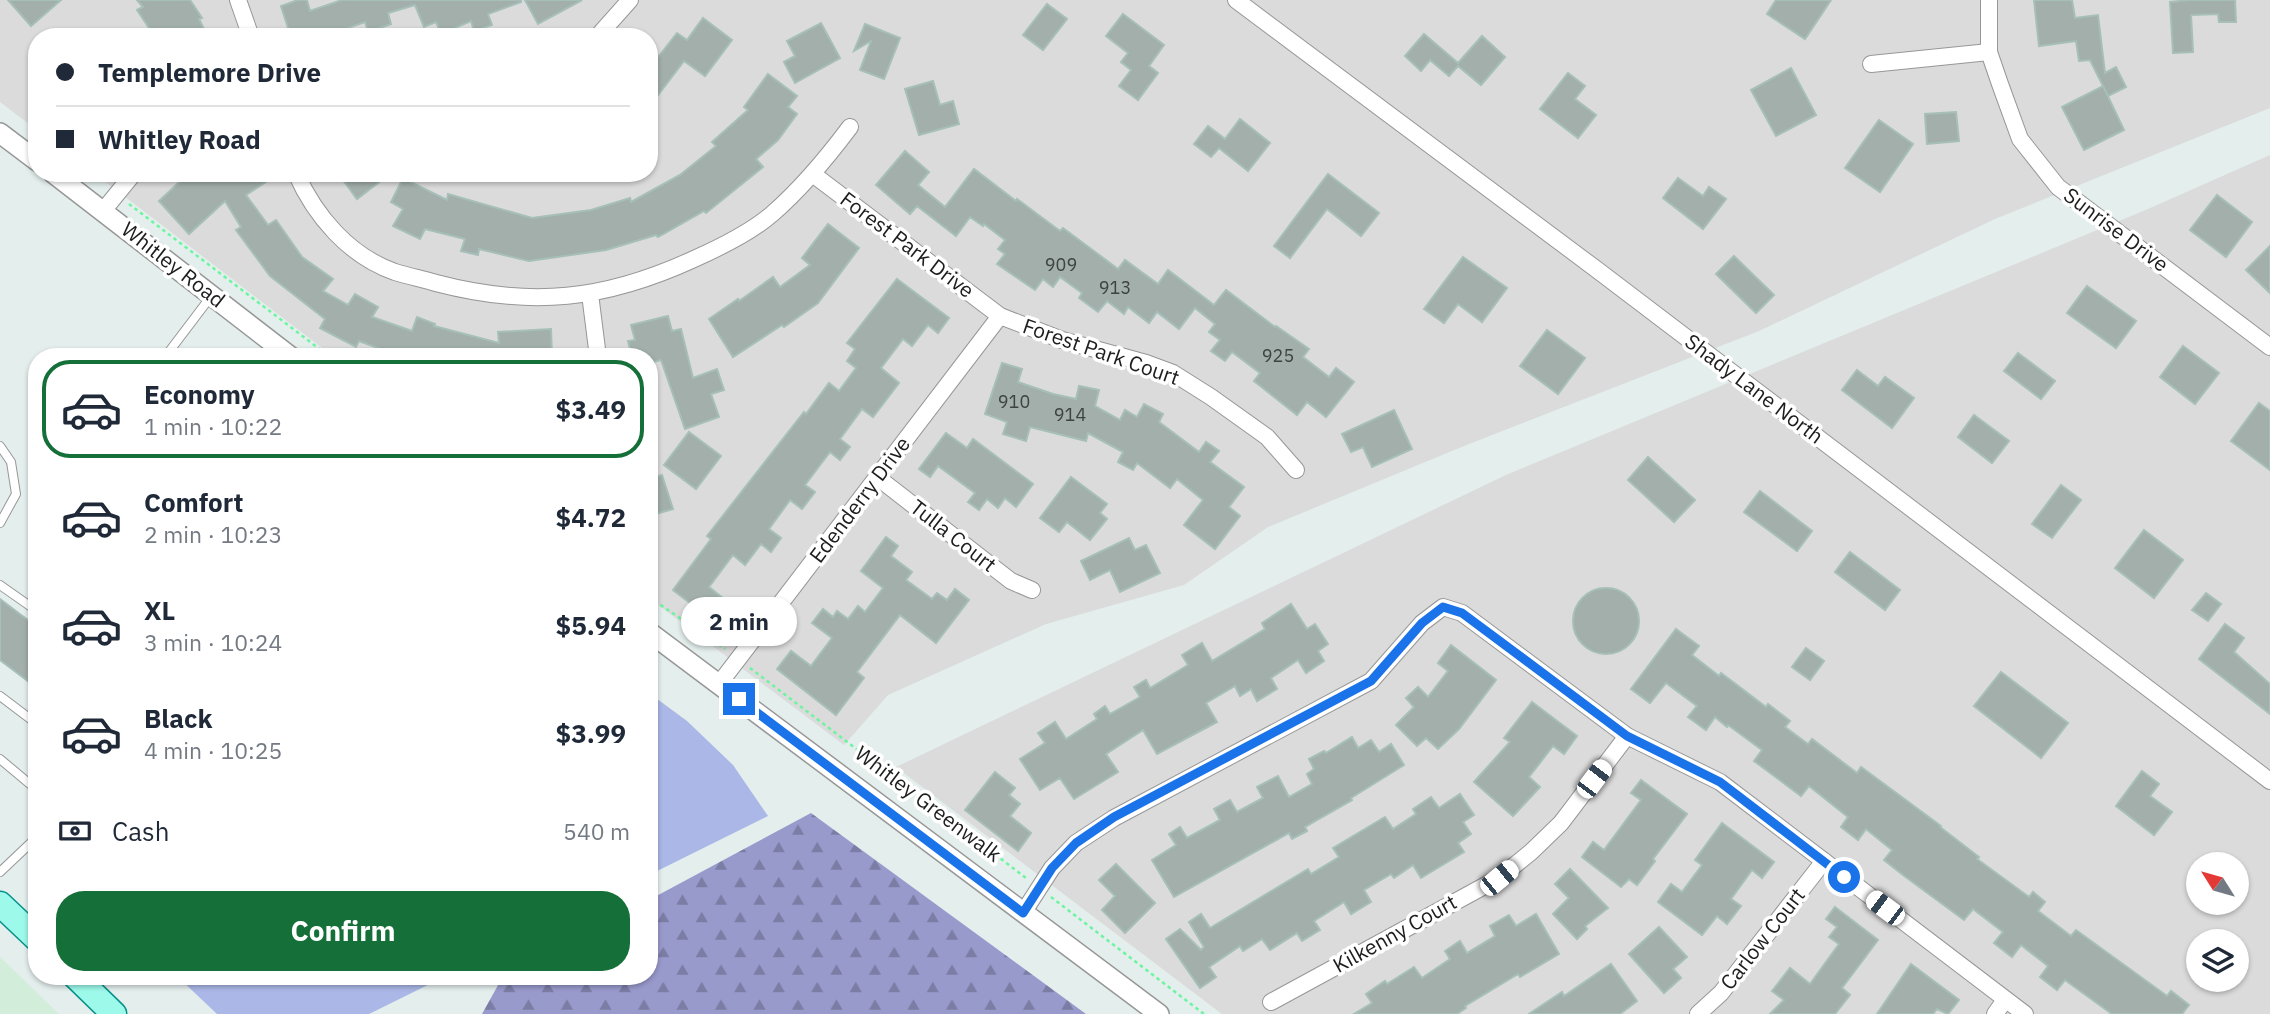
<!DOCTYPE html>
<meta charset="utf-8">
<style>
:root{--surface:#fff;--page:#f2f2f3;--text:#1f2937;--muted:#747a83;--line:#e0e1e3;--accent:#146f38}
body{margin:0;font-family:"IBM Plex Sans",sans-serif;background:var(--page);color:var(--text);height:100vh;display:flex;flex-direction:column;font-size:26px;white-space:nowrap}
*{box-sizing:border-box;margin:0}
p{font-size:23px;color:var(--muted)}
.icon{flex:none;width:38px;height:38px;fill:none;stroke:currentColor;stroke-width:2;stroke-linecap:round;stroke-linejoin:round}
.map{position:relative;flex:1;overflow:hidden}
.drawer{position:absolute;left:28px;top:348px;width:630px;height:637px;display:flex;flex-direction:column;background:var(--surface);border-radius:28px;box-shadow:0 2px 5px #0004}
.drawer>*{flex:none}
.guide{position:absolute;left:28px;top:28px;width:630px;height:154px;border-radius:28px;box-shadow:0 2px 5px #0004;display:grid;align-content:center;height:154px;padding:0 28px;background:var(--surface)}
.needle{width:46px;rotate:307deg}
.tools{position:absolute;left:2186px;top:852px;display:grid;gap:14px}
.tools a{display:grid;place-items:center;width:63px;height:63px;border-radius:50%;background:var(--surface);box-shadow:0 2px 5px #0004;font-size:35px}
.end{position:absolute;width:32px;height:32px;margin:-16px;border:9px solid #1a73e8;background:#fff;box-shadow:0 0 0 4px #fff}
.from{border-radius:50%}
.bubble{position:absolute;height:49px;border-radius:24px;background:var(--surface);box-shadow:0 2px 5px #0004;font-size:23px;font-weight:800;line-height:49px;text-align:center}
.car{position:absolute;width:21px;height:42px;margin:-21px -10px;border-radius:9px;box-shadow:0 0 5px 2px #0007;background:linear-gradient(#fff 24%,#345 0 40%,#fff 0 76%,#345 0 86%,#fff 0)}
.guide b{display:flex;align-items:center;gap:24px;height:66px;font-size:26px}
.guide b+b{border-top:2px solid var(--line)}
.guide i{width:18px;height:18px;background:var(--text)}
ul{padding:12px 0 0;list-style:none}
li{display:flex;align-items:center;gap:21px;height:98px;margin:0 14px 10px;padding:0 14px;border:4px solid transparent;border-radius:28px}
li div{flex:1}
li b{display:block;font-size:26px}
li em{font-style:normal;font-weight:800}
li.selected{border-color:var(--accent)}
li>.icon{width:63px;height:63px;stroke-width:1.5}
.pay{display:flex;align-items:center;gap:18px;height:77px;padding:0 28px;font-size:26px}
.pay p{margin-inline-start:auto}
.primary-button{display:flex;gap:14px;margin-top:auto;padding:14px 28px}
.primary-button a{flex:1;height:80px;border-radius:28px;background:var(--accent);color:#fff;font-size:28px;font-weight:800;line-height:80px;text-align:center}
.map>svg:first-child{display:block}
</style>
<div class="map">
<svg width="2270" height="1014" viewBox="0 0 2270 1014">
<defs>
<pattern id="forest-firs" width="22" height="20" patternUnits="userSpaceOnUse" patternTransform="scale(1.75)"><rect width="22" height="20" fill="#999acc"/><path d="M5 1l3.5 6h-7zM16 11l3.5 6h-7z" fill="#7c7da5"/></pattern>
</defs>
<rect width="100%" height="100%" fill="#e3eeed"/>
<g fill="#dadbda" fill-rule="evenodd">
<path d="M0,0H2270V108L1995,219L1759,331L1464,446L1268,527L1184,585L1046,624L888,695L844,745L649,598V357H334L94,173H649V37H37V130L0,102Z"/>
<path d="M2270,155V1014H1222L896,767L1506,475L2148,209ZM2198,864H2236V903H2198ZM2198,942H2236V980H2198Z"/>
</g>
<path fill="#d2eedb" d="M0,957L59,1014H0Z"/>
<g fill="#aab7e7">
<path d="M649,693L687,721L733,765L768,816L649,875Z"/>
<path d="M178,977H444L369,1014H217Z"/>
</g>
<path fill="url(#forest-firs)" d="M811,813L1086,1014H482L502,978L505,977L649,976V900Z"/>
<g fill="#a2afab" stroke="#a6bfb8" stroke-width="2">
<path d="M8,0H61L31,26Z"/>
<path d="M137,0H190L202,18L199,19L208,37H155L137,10L143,7Z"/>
<path d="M298,0H307L310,11L342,0H521V2L488,14L492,25L474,31L471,21L441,34L436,22L424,27L415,5L388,13L391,24L368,32L365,22L322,37H291L281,6Z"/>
<path d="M525,0H582L538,24Z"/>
<path d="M1776,0H1831L1805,39L1767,14Z"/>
<path d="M2034,0H2072L2075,18L2098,15L2105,73L2116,67L2126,87L2108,96L2090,60L2079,61L2076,41L2039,46Z"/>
<path d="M2189,0H2235L2236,22H2219L2218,14L2191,15L2193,52L2173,53L2170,2Z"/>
<path d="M1047,4L1067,19L1043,50L1023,35Z"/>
<path d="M1123,14L1164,45L1149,66L1158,73L1138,100L1119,86L1131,70L1121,62L1128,53L1106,36Z"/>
<path d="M703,18L732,40L705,76L684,61L649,107V49L659,56L677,33L687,40Z"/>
<path d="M821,23L840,58L795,83L784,62L795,56L787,41Z"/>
<path d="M865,24L900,38L884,79L860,70L871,41L854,51Z"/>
<path d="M1424,34L1458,63L1482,36L1505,57L1481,85L1458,66L1449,76L1430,60L1421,71L1405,56Z"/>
<path d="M1791,68L1816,115L1776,136L1751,90Z"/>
<path d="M1568,73L1585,86L1575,99L1596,115L1578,138L1540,109Z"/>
<path d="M768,74L797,96L788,107L797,114L778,140L756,159L763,167L706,213L704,211L658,237L656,235L606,250L529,261L479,249L478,255L461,251L465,239L425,229L420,239L393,226L403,209L391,202L403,178L447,200L448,194L532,218L591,210L630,198L631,202L680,175L716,146L712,142L748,110L744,107Z"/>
<path d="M933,81L940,105L953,101L959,124L919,135L905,89Z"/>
<path d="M2103,86L2124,130L2084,150L2062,107Z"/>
<path d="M1956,112L1959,141L1927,144L1925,114Z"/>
<path d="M1240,119L1270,143L1248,171L1219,148L1211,157L1194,144L1208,126L1225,139Z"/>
<path d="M1879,120L1913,144L1880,192L1845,168Z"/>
<path d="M905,151L929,172L918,185L945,207L974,169L1016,201L1017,199L1060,231L1063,228L1118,269L1125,260L1158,284L1168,270L1214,305L1226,290L1275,327L1276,326L1309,349L1303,357L1329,377L1336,368L1354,382L1326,417L1307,402L1297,415L1254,381L1260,373L1232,352L1225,361L1211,351L1220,340L1209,332L1215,324L1195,308L1179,329L1157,312L1149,323L1128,307L1124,314L1107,301L1098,312L1079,298L1082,293L1060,277L1053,287L1043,279L1035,290L997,264L1005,254L998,249L1005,240L984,224L983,226L970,217L956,236L917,206L910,214L876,185Z"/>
<path d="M189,173H260L266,182L246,195L268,225L276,220L302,257L333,279L323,291L348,305L355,294L378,307L372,317L412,331L417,317L435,324L434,326L499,343L498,332L551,329L552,357H393L394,354L359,341L356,347L320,328L325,319L270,276L236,230L241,227L225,201L189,234L159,201Z"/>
<path d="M353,173H391L357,199L343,180Z"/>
<path d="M1328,174L1379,213L1361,236L1327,209L1290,258L1274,246Z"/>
<path d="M1678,178L1703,196L1709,187L1726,199L1703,229L1663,198Z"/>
<path d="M2217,195L2252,222L2226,257L2190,230Z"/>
<path d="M828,224L859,248L818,303L784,327L782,325L733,357L709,319L738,299L739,301L773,277L780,287L810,265L802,258Z"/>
<path d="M2270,246V293L2246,270Z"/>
<path d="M1734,256L1774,295L1756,313L1716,274Z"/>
<path d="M1463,257L1507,288L1482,322L1458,304L1444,323L1424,309Z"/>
<path d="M897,279L949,318L938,333L928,325L912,346L903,339L881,368L899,383L873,417L862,409L840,439L850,447L840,460L830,452L805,485L815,492L802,509L790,500L769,529L781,538L771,552L761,544L745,565L733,555L709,587L729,603L715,622L673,590L711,539L707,536L804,412L806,414L829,383L839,391L856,368L847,361L855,349L847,343Z"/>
<path d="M2087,286L2136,321L2116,348L2067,313Z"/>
<path d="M668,316L672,331L681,329L693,378L717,369L724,390L711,394L719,417L685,429L661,360L649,363V357H632L628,341L635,340L631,325Z"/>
<path d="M1547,330L1585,358L1558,394L1520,366Z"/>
<path d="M2183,346L2219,373L2195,404L2160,377Z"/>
<path d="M2018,353L2055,381L2041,399L2004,371Z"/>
<path d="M1002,363L1022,369L1018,382L1053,394L1076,399L1079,386L1099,390L1095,406L1120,420L1125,410L1137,417L1144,404L1163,414L1159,422L1199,452L1206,442L1219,451L1210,462L1244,487L1229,507L1240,516L1215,549L1184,525L1203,500L1177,479L1170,488L1137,463L1133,470L1118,462L1123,452L1088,433L1086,441L1030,427L1026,441L1003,434L1007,422L985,414Z"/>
<path d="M1857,370L1878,386L1885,377L1914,398L1892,428L1842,390Z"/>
<path d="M2259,403L2270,411V470L2231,441Z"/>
<path d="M1394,410L1412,449L1372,467L1363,447L1351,452L1342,434Z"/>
<path d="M1974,415L2009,441L1992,463L1958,437Z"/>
<path d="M689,432L721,456L696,489L664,465Z"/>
<path d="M946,433L967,448L973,439L1033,484L1016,507L1005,498L998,508L987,499L979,510L968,502L975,493L938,466L930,477L919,469Z"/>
<path d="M1648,457L1695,500L1674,522L1628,480Z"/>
<path d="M662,475L673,509L649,516V479Z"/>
<path d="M1071,477L1107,504L1100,513L1107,519L1090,540L1067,522L1059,532L1040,518Z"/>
<path d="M2061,485L2081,500L2052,538L2032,524Z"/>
<path d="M1760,491L1812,531L1797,551L1744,512Z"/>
<path d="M2144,530L2183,560L2154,598L2115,568Z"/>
<path d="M886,537L898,546L891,556L912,572L906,580L932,599L937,593L947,600L955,589L969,600L936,643L900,615L857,672L864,678L836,715L777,669L791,651L811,666L832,638L812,623L823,609L833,617L837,611L848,619L858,606L865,612L883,588L861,571Z"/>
<path d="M1129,538L1135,550L1146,545L1160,573L1120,592L1110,570L1090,580L1081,561Z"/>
<path d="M1850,552L1900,590L1885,610L1835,572Z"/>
<circle cx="1606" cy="621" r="33"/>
<path d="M2206,593L2221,604L2208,621L2192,610Z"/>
<path d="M0,599L37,627V688L0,660Z"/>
<path d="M1291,604L1307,629L1315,624L1328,644L1318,651L1324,661L1306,673L1298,660L1271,678L1277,689L1257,701L1251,689L1240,696L1235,686L1206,703L1217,722L1157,754L1143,730L1106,754L1118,772L1074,799L1060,778L1040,790L1020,759L1045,743L1038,733L1055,722L1066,739L1097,719L1094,714L1105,706L1110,714L1140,697L1134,687L1146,680L1150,688L1188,665L1182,655L1202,643L1212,661L1265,629L1262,623Z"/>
<path d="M2225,624L2244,638L2234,652L2270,684V714L2199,659Z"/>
<path d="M1676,629L1699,646L1692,655L1719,676L1721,673L1766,707L1768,704L1790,721L1785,727L1808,744L1812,739L1857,773L1861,767L1941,826L1940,827L1979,857L1977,859L2029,897L2033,892L2045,902L2038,911L2071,936L2076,930L2167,996L2171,991L2189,1005L2182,1014H2112L2065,980L2057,990L2040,977L2048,966L2021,945L2012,957L1994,943L2003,932L1973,909L1964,920L1903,875L1884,860L1892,850L1866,829L1858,840L1841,827L1848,817L1809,786L1801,796L1754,761L1762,750L1728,725L1727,727L1715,717L1706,730L1688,717L1697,706L1666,683L1650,703L1631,689Z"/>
<path d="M1451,645L1496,680L1459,729L1438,749L1426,738L1417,746L1396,725L1414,707L1406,698L1418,687L1428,697L1448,671L1438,663Z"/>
<path d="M1806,648L1824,661L1810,680L1792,667Z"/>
<path d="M2001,672L2068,723L2041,758L1974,706Z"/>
<path d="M1532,702L1577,736L1564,754L1553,746L1529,777L1540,787L1513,816L1474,782L1510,742L1504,738Z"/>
<path d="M1352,737L1358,748L1371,740L1379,752L1391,744L1404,765L1351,798L1352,800L1305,827L1307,831L1292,839L1289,833L1174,897L1152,860L1176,845L1169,834L1180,827L1187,838L1220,820L1214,809L1230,800L1237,812L1263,798L1257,787L1278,776L1289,797L1312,784L1307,774L1314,769L1309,759L1324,751L1326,753Z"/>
<path d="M2142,771L2159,784L2150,796L2172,812L2154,835L2116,806Z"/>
<path d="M995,772L1015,788L1009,795L1020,804L1010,816L1031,833L1018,851L965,810Z"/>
<path d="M1641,780L1687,814L1653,859L1655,861L1637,885L1629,879L1621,887L1582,857L1593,842L1604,850L1641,800L1631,793Z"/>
<path d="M1460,794L1474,815L1463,822L1471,834L1458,843L1464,852L1421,878L1413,865L1394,878L1391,874L1364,890L1371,902L1351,914L1344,902L1314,921L1320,930L1302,941L1297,933L1270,950L1262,939L1243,951L1240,946L1209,967L1216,977L1200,988L1166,939L1180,929L1201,950L1204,947L1189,922L1201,914L1210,928L1308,869L1311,874L1339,857L1333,848L1385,817L1393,829L1416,814L1413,809L1431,797L1439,808Z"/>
<path d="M1722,823L1774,862L1762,878L1752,870L1731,899L1741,906L1727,924L1717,916L1702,935L1658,902L1671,884L1682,892L1702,865L1695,860Z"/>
<path d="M1116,864L1155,903L1125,933L1102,910L1115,896L1099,880Z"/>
<path d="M1570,869L1608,908L1585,926L1587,929L1577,939L1553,914L1569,898L1555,884Z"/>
<path d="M1835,907L1878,940L1842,988L1850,995L1835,1014H1770L1784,1000L1772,991L1790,968L1810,984L1839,944L1829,937L1837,927L1826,919Z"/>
<path d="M1536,914L1559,954L1520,977L1518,974L1465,1006L1466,1008L1457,1014H1354L1372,1003L1366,994L1385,981L1387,984L1414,967L1422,978L1450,959L1445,951L1460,941L1467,953L1495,936L1490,926L1509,915L1516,926Z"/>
<path d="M1659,927L1687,957L1673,969L1681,978L1664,993L1629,954Z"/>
<path d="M1611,964L1637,1001L1620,1014H1529L1562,992L1564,996Z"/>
<path d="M1911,964L1959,1000L1948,1014L1937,1009L1933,1014H1877Z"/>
</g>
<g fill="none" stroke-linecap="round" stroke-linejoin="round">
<defs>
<g id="service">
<path d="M165,357L212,295"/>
<path d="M0,446L11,462L16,494L0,523"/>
<path d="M0,585L37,611"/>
<path d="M0,696L37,724"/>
<path d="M0,759L37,790"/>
<path d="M0,872L37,837"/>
</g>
<g id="minor">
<path d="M238,0L251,37"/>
<path d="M1236,0L1596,269L2270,781"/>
<path d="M1989,0V52L2000,84L2020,139L2058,187L2270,347"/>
<path d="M597,37L630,0"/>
<path d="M1871,64L1989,52"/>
<path d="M296,173C315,216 349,256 395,272C408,276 422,279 436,283C531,308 605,300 694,259C721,247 750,233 772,214C802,188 826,159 850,127"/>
<path d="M814,175L1000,316L1062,340L1146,363L1173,373L1211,397L1267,437L1296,470"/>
<path d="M103,211L134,173"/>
<path d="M590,294L598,357"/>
<path d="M877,477L1011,581L1032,590"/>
<path d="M719,684L1000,316"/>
<path d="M1023,913L1052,868L1076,843L1114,818L1371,681L1422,623L1443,607L1462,613L1627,736L1720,782L2025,1014"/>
<path d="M1271,1002L1499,878L1531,852L1561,823L1627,736"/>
<path d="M1698,1014L1721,993L1824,861"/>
<path d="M1995,1014L2005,1000"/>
</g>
<g id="tertiary">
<path d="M0,133L37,161"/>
<path d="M53,173L291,357"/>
<path d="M649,632L1159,1014"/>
</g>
<g id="primary">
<path d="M0,904L37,939"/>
<path d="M75,976L114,1014"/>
</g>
</defs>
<use href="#service" stroke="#979797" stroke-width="10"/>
<use href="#minor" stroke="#979797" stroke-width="18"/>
<use href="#tertiary" stroke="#979797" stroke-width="22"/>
<use href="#primary" stroke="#059189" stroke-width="27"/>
<g stroke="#6cf5a0" stroke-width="2.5" stroke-dasharray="3.5 3.5" stroke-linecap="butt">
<path d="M129,204L330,357"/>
<path d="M649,597L725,649"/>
<path d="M750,668L1026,878"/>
<path d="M1051,897L1204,1014"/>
</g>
<use href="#service" stroke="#fff" stroke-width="8"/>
<use href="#minor" stroke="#fff" stroke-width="16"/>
<use href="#tertiary" stroke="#fff" stroke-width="19"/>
<use href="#primary" stroke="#9df9ea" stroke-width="24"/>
</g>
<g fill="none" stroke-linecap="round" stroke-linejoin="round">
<path stroke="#1a73e8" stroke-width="9" d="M739,699L1023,913L1052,868L1076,843L1114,817L1371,681L1422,623L1443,607L1462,613L1627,736L1720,782L1844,877"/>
</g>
<g text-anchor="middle" stroke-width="7" stroke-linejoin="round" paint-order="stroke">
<g font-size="18" fill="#3e4240">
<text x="1061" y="271">909</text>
<text x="1115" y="294">913</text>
<text x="1278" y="362">925</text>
<text x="1014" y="408">910</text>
<text x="1070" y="421">914</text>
</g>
<g font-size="21" fill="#1d1d1d" stroke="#fff">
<text transform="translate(2116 230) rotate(37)" y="7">Sunrise Drive</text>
<text transform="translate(907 245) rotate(37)" y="7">Forest Park Drive</text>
<text transform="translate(173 265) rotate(38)" y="7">Whitley Road</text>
<text transform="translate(1101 352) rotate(19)" y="7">Forest Park Court</text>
<text transform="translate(1754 389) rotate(37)" y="7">Shady Lane North</text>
<text transform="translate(860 500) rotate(-53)" y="7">Edenderry Drive</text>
<text transform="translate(953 536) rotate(38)" y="7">Tulla Court</text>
<text transform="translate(928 804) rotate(37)" y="7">Whitley Greenwalk</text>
<text transform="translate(1395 934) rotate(-29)" y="7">Kilkenny Court</text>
<text transform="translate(1763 939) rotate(-52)" y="7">Carlow Court</text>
</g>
</g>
</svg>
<div class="tools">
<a><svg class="needle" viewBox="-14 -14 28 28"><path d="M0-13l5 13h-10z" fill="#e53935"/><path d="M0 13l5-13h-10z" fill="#747a83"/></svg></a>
<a><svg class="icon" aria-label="layers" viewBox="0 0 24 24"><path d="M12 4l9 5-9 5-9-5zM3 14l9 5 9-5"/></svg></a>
</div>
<i class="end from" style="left:1844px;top:877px"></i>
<i class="end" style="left:739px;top:699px"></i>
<div class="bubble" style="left:681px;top:597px;width:116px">2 min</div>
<i class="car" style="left:1594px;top:779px;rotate:37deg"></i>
<i class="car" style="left:1499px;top:878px;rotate:51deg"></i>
<i class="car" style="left:1885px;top:908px;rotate:307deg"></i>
<div class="guide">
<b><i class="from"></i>Templemore Drive</b>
<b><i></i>Whitley Road</b>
</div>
<section class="drawer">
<ul>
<li class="selected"><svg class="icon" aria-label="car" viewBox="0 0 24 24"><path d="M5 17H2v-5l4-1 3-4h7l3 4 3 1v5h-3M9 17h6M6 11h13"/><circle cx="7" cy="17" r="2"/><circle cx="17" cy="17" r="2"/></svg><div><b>Economy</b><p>1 min · 10:22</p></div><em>$3.49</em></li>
<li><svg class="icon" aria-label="car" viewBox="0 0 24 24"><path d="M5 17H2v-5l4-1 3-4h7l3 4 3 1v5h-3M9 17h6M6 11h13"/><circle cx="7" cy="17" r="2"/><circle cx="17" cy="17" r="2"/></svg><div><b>Comfort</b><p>2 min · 10:23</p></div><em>$4.72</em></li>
<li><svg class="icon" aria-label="car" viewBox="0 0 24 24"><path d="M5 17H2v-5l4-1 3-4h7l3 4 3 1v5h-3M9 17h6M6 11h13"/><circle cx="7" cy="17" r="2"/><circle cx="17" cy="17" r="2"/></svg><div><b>XL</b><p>3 min · 10:24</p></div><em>$5.94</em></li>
<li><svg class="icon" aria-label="car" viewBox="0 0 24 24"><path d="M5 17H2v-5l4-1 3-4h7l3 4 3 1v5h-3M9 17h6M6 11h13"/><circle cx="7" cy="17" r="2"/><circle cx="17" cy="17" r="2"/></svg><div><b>Black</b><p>4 min · 10:25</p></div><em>$3.99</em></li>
</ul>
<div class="pay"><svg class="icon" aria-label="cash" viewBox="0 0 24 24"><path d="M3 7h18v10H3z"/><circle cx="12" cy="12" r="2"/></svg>Cash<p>540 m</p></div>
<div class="primary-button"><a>Confirm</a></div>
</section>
</div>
